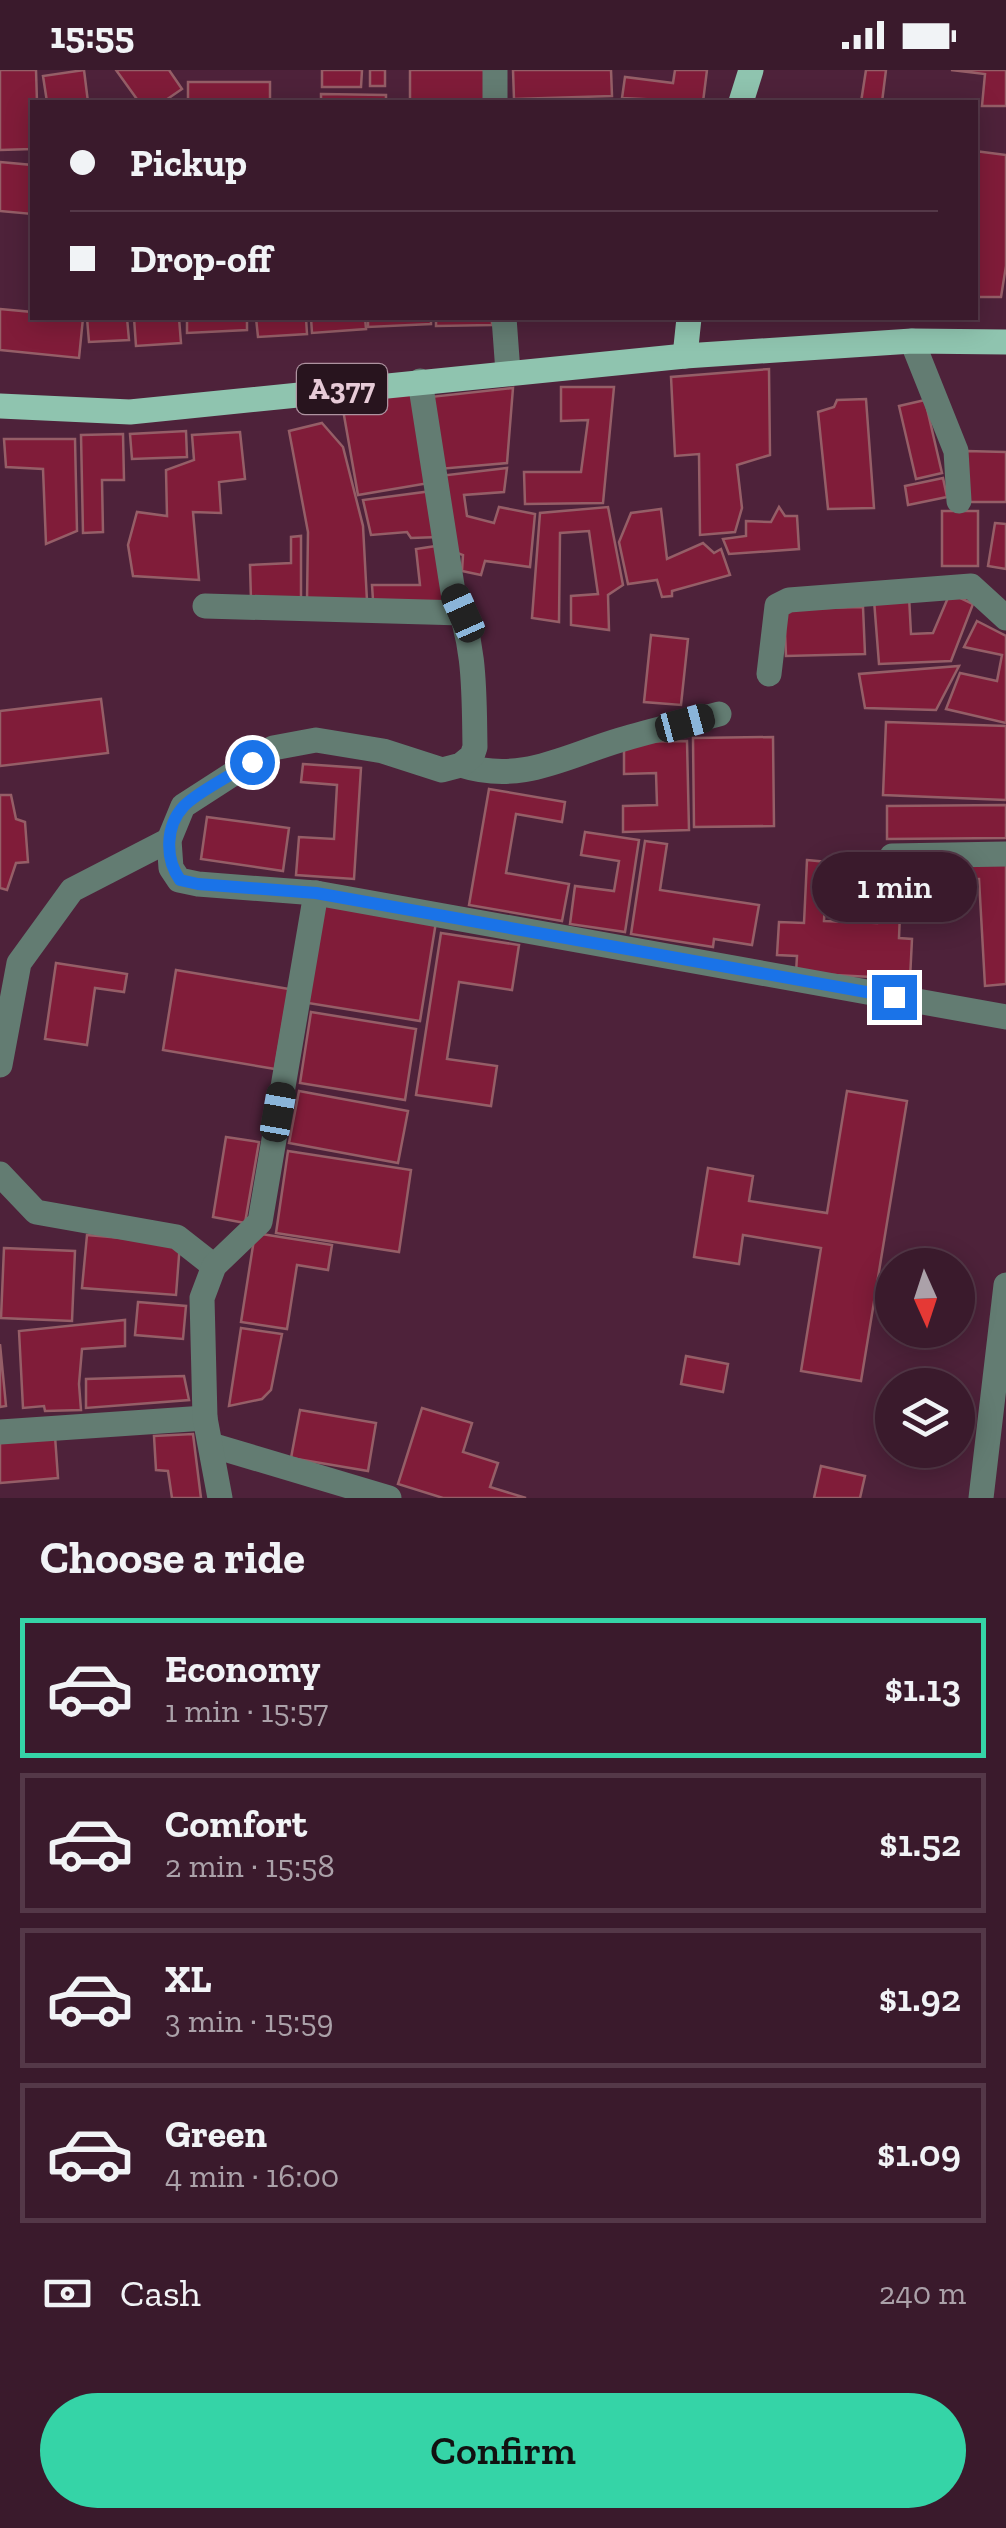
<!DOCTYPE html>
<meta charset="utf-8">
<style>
:root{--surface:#3a1a2c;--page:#412334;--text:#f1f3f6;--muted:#aba1a9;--line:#543848;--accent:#35d4a7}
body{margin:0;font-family:"Zilla Slab",serif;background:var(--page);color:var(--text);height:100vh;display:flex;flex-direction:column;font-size:38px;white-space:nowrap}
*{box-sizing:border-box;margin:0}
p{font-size:32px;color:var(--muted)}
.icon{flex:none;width:55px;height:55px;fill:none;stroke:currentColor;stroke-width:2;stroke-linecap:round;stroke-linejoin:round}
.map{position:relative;height:1428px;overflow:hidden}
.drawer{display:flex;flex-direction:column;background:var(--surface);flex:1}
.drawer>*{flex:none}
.top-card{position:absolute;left:30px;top:30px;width:948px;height:220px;border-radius:0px;box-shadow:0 5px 25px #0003,0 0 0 2px var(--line);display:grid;align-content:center;height:220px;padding:0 40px;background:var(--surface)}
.needle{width:65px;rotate:177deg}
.controls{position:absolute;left:875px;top:1178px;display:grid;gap:20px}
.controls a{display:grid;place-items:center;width:100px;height:100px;border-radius:50%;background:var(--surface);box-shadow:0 5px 25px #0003,0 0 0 2px var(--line);font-size:50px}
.end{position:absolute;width:45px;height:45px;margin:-22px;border:12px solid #1a73e8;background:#fff;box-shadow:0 0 0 5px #fff}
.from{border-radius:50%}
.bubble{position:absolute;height:70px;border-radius:35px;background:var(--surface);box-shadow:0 5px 25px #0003,0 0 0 2px var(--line);font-size:32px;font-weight:600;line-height:70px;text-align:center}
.car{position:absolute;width:30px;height:60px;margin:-30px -15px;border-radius:12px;box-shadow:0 0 8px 2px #0007;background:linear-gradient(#222 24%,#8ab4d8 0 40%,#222 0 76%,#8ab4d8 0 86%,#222 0)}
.top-card b{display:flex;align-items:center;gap:35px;height:95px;font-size:38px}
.top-card b+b{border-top:2px solid var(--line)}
.top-card i{width:25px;height:25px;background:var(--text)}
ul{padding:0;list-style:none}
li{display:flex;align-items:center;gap:30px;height:140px;margin:0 20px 15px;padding:0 20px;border:5px solid var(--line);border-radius:0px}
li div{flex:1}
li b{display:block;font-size:38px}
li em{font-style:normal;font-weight:600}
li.selected{border-color:var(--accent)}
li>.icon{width:90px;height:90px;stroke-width:1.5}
h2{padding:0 40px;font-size:45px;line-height:120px}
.pay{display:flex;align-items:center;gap:25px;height:110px;padding:0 40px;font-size:38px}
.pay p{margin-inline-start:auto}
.primary-button{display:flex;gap:20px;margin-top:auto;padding:20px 40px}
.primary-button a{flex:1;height:115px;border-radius:60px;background:var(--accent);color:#111;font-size:40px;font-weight:600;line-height:115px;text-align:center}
.status{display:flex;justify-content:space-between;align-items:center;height:70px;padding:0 50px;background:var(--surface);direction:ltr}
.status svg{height:28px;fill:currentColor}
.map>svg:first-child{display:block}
</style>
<div class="status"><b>15:55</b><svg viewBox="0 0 49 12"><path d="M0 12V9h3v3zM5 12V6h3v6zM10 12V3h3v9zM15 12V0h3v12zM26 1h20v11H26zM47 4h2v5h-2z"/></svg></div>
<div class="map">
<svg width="1006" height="1428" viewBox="0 0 1006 1428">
<rect width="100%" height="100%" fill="#4e223a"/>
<g fill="#801c39" stroke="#955e67" stroke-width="2.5">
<path d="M0,0H36L37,32H32V79L0,80Z"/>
<path d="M84,0L88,32H47L43,6Z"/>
<path d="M116,0H169L182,19L163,32H139Z"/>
<path d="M322,0H362L361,17H322Z"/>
<rect x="370" y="0" width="15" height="16"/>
<rect x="410" y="0" width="76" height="32"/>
<path d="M513,0H611L612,26L514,29Z"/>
<path d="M675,0H707L703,32L622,28L625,7L673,13Z"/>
<path d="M866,0H886L882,32H861Z"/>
<path d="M951,0H1006V36H982L985,4Z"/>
<rect x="188" y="12" width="82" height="20"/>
<path d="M321,24L386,25V32H321Z"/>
<path d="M975,81L1006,85V196L1001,227H975Z"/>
<path d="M0,92L32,95V144L0,141Z"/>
<path d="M0,239L32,242V248H83L79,288L0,280Z"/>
<path d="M87,248H127L129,270L89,272Z"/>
<path d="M134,248H179L181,273L136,276Z"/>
<path d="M187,248H247V260L187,263Z"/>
<path d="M256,248H306L307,264L258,267Z"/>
<path d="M311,248H365L366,259L312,263Z"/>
<path d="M368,248H431V254L368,257Z"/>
<path d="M436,248H492V255L436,256Z"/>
<path d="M769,299L770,385L737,395L742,438L735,462L700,465L699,384L675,386L671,307Z"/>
<path d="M561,317H614L603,433L525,434L524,402H581L588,350L561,351Z"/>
<path d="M513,318L507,393L439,399L430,327Z"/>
<path d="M413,322L429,413L358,425L342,334Z"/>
<path d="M866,329L874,438L828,439L818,342L834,337L837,330Z"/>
<path d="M925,330L942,403L916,409L899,336Z"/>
<path d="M322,353L343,377L363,456L367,531H307L308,462L289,361Z"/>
<path d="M186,361L187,387L132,389L130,364Z"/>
<path d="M240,362L245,409L219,412L221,443L193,442L199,510L133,506L128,475L137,442L167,446L166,400L194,390L192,365Z"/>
<path d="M123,364L124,410H102L103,462L83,463L81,365Z"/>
<path d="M4,369H75L77,461L46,474L43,399L6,397Z"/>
<path d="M966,381L1006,382V432H966Z"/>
<path d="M507,398L504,422L464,425L467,446L494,453L499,437L535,444L530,497L485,491L481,505L462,501L463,485L452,481L439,406Z"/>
<path d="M943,408L947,427L908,435L905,416Z"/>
<path d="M432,421L439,467L411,468L407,462L371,465L363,430Z"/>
<path d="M608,437L623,515L608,525L609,560L571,555V526L598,524L589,461L560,463L559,552L532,548L540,443Z"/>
<path d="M779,437L785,446H797L799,479L729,484L723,469L746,466V451L771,452Z"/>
<path d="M661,439L667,489L703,473L714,483L721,479L730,505L672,521V526L662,527L657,510L628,514L619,472L631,443Z"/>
<rect x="942" y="441" width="36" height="55"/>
<path d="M995,453L1006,454V499L988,496Z"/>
<path d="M301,466V530H251L250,495L291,493V467Z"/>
<path d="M436,476L446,535L373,530L372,515H420L416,479Z"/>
<path d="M950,523L973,534L951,591L879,594L874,530L909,526L911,564L933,563Z"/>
<path d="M863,537L865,584L786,586L784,539Z"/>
<path d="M977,551L1006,566V653L946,639L960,603L997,611L1002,585L964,577Z"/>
<path d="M651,565L688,569L681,635L644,632Z"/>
<path d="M959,596L936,640L865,638L859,604Z"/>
<path d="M101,629L108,683L0,696V641Z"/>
<path d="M886,652L1006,656V730L883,725Z"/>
<path d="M773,667L774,756L694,757L693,668Z"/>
<path d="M687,671L689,760L623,762V736L657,735L656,703L624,704V672Z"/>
<path d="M303,694L361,698L354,809L296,805L299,767L334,769L337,715L301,712Z"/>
<path d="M489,719L565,732L562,752L516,744L506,803L569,814L562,851L469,835Z"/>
<path d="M0,725H11L16,749L25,752L28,792L16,793L7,820L0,818Z"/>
<path d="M1006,735V768L887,769V736Z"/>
<path d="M207,747L289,758L283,801L201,789Z"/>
<path d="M585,762L639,770L625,862L570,854L575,816L614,821L619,791L581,785Z"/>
<path d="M645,771L667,774L660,820L759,835L752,875L714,869L713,877L631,864Z"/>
<path d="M1006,786V914L985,916L979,809L948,810L946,789Z"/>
<path d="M807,790L827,792L824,851L877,853L881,790L923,792L920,844L900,843L899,868L912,869L910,909L796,903L797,886L777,885L779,852L804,853Z"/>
<path d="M323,835L436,852L420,951L308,933Z"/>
<path d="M441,863L519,875L512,920L459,912L447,989L497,996L491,1036L416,1025Z"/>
<path d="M56,893L127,904L124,922L95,918L87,975L45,969Z"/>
<path d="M176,900L289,919L275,999L163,980Z"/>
<path d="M311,942L416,959L405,1030L300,1013Z"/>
<path d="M299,1021L408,1041L398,1093L289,1073Z"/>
<path d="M847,1021L907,1031L861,1311L801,1301L821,1178L743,1165L739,1194L694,1187L708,1098L753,1106L749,1131L827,1143Z"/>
<path d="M226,1067L259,1072L245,1153L213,1147Z"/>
<path d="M288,1081L411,1100L399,1182L276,1163Z"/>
<path d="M255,1163L332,1175L328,1200L297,1195L287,1259L241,1252Z"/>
<path d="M87,1165L180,1173L176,1225L82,1218Z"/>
<path d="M4,1178L75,1181L72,1251L1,1248Z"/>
<path d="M138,1232L186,1236L183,1269L135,1265Z"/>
<path d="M125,1250V1276L82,1279L79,1314L81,1340L45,1341L44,1336L23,1338L19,1261Z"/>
<path d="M241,1258L282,1264L271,1320L262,1329L229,1336Z"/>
<path d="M0,1274L6,1336L0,1337Z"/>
<path d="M686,1286L728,1294L723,1322L681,1314Z"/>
<path d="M184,1306L189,1330L86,1338V1309Z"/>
<path d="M422,1338L472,1353L463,1382L498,1393L490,1417L526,1428H443L398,1414Z"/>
<path d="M300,1340L376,1353L368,1401L291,1388Z"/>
<path d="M193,1364L201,1428H172L168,1401L156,1400L154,1366Z"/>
<path d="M55,1366L58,1408L0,1413V1371Z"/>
<path d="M821,1396L865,1406L860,1428H814Z"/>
</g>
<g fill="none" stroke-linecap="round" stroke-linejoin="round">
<g stroke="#637c72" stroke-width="25">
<path d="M495,32V0"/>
<path d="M504,248L508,302"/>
<path d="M912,271L956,381L959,431"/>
<path d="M205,536L463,543"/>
<path d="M769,604L777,536L789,530L971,516L1006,548"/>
<path d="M461,695C521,714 563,687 620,670C653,660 686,653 719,644"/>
<path d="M892,786L1006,784"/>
<path d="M316,823L198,814L179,810L171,798L169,770L183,736L273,678L316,670L383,681L442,700L461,695L472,686L475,677C474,625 476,571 453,522L420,311"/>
<path d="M0,995L19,893L72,820L169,770"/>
<path d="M0,1104L36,1142L177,1167L214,1196"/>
<path d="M0,1362L205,1348"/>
<path d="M211,1375L389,1428"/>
<path d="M220,1428L205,1348L202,1228L214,1196L260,1152L316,823L1006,947"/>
<path d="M981,1428L1006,1215"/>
</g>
<g stroke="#8fc4af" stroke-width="25">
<path d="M741,32L751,0"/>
<path d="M685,286L689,248"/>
<path d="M0,336L130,342L685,286L912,271L1006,272"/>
</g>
</g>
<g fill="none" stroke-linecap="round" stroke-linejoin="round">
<path stroke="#1a73e8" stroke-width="12" d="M252,692C235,703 197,722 184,736C165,756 165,789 180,810L198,814L316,823L894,927"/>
</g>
<g text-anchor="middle" stroke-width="9" stroke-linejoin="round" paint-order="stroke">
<rect fill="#28141e" stroke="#ae93a0" stroke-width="2.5" x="297" y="294" width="90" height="50" rx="8"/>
<g font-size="30" font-weight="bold" fill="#e7cad7">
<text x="342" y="329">A377</text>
</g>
</g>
</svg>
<div class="controls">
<a><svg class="needle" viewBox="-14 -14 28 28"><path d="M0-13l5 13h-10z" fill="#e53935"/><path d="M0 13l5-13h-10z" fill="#aba1a9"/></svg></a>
<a><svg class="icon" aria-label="layers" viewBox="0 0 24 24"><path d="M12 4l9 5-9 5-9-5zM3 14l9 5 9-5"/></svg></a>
</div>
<i class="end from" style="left:252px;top:692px"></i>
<i class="end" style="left:894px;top:927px"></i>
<div class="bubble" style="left:812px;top:782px;width:165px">1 min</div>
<i class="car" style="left:463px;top:543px;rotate:336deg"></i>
<i class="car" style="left:685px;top:653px;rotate:75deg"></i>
<i class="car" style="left:278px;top:1042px;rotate:10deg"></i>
<div class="top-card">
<b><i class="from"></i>Pickup</b>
<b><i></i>Drop-off</b>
</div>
</div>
<section class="drawer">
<h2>Choose a ride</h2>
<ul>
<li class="selected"><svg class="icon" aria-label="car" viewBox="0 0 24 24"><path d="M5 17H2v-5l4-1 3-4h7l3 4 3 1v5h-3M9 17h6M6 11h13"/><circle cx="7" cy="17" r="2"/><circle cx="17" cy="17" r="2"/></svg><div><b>Economy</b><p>1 min · 15:57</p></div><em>$1.13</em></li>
<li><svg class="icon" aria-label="car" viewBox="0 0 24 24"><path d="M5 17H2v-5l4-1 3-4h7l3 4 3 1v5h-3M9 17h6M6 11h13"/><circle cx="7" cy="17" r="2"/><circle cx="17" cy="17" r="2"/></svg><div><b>Comfort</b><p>2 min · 15:58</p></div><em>$1.52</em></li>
<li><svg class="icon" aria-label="car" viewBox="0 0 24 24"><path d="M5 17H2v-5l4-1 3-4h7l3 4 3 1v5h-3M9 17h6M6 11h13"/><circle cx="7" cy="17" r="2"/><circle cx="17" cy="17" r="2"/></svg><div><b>XL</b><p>3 min · 15:59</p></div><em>$1.92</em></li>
<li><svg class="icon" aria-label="car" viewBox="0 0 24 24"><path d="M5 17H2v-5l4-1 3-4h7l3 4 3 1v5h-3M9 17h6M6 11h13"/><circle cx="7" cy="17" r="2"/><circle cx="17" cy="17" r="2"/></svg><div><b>Green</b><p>4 min · 16:00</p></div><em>$1.09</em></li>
</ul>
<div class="pay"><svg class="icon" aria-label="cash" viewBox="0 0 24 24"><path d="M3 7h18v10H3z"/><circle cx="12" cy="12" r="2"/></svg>Cash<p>240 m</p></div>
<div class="primary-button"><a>Confirm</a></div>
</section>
